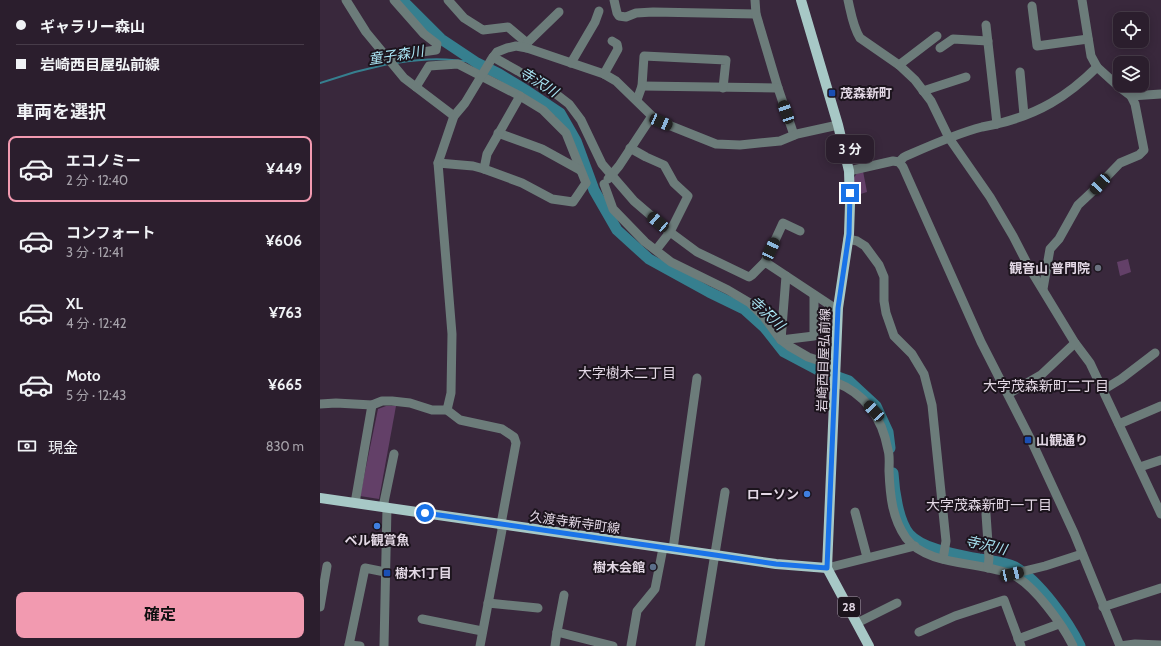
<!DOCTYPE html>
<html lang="ja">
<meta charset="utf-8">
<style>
:root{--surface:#2b1e2d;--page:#332735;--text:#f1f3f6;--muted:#a6a2aa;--line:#473c49;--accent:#f29ab0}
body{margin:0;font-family:Cabin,"Noto Sans JP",sans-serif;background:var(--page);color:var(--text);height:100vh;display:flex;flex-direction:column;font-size:15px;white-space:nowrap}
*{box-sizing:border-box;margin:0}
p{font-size:13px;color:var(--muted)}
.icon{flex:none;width:22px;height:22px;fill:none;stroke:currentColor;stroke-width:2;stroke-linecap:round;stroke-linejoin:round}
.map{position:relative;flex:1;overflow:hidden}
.side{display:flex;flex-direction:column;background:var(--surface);width:320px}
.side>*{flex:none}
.guide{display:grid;align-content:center;height:88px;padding:0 16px;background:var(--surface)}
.controls{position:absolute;left:793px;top:12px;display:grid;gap:8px}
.controls a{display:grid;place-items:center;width:36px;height:36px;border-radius:8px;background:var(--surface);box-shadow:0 2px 10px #0003,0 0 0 1px var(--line);font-size:20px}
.end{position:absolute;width:18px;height:18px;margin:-9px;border:5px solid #1a73e8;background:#fff;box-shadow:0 0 0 2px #fff}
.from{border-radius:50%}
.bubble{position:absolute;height:28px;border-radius:8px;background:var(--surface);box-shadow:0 2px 10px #0003,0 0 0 1px var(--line);font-size:13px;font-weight:700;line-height:28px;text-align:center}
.car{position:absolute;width:12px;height:24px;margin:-12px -6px;border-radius:5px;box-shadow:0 0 3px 1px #0007;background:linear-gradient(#222 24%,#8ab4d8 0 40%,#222 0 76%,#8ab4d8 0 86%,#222 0)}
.guide b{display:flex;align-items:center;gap:14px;height:38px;font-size:15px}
.guide b+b{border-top:1px solid var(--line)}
.guide i{width:10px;height:10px;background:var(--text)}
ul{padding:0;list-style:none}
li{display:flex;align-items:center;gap:12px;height:66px;margin:0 8px 6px;padding:0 8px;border:2px solid transparent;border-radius:8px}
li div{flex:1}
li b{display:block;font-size:15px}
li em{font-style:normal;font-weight:700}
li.active{border-color:var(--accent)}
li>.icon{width:36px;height:36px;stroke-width:1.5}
h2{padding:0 16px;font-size:18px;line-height:48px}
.pay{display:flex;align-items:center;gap:10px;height:44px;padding:0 16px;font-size:15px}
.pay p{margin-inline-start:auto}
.action{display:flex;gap:8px;margin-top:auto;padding:8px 16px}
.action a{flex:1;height:46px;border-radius:8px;background:var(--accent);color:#111;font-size:16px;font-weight:700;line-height:46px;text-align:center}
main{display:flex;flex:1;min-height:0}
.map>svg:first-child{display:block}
</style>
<main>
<section class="side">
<div class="guide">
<b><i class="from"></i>ギャラリー森山</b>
<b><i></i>岩崎西目屋弘前線</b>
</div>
<h2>車両を選択</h2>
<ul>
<li class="active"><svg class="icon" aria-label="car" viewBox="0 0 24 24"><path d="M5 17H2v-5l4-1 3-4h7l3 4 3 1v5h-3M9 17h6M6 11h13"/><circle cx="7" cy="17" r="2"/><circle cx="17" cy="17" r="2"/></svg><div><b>エコノミー</b><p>2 分 · 12:40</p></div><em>¥449</em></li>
<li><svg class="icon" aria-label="car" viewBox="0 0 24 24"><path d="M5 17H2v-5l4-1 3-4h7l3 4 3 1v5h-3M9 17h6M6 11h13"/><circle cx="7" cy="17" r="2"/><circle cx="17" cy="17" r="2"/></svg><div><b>コンフォート</b><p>3 分 · 12:41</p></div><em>¥606</em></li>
<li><svg class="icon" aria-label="car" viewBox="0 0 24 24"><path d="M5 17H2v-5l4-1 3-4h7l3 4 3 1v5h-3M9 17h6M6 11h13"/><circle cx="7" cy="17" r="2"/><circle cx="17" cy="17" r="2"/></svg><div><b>XL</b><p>4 分 · 12:42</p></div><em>¥763</em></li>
<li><svg class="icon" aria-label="car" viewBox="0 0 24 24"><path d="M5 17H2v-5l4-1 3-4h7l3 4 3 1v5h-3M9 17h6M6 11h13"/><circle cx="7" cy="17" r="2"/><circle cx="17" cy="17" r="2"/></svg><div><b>Moto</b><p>5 分 · 12:43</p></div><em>¥665</em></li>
</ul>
<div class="pay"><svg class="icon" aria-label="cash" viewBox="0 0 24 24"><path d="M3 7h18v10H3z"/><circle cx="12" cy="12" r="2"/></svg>現金<p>830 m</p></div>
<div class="action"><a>確定</a></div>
</section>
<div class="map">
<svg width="841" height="646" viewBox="0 0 841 646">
<rect width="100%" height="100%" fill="#39283c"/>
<g fill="#634068">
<path d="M543,171L547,192L534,196L533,179L537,173Z"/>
<path d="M808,259L811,272L800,276L797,262Z"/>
<path d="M66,406H76L59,499L40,496L58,409Z"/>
</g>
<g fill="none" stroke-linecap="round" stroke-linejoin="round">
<g stroke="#367f8f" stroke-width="2">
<path d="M76,63C108,58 126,58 157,63"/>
<path d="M0,83L35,72L68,64"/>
</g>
<g stroke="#367f8f" stroke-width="11">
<path d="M82,0L121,39L157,63L179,74L207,91L240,113L256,141L274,190L297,230L329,259L389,292L424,309L445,328L464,352L498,370L529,381L556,406L568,432L570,448"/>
<path d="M573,473C574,490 578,521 589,534C603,550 639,555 659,559C671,561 685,562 695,567C719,581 748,621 760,646"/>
</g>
<g stroke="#6c7c7a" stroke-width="9">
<path d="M26,0L46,32L84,78L134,116"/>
<path d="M128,0L144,18L163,30L188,27L207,43V48"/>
<path d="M294,0L297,13L299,16L306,17L316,13L333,12L436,14"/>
<path d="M435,0L436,14L458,88L474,135"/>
<path d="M528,0C531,13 533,27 540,38L579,65L595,80L611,101L629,138L670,197L693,236L710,269L755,343L770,363L841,514"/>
<path d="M712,6L717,46L768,39"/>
<path d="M666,25L677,124"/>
<path d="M207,43L239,12"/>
<path d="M620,48L633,39L668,41"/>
<path d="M67,57L116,50L117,44L104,34L74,0"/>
<path d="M173,57L198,71L236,94L249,104L261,120L282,164L314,201L350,232L377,252L429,277L432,275L445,262L513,307L518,308"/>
<path d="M251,63L275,22L279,11"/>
<path d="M579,65L617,36"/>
<path d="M700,72L704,115"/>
<path d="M284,74L298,49L297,44L292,41"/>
<path d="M322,86L458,88"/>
<path d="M96,87L109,66L138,64L200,96L223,110L246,133L266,183"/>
<path d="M603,91L646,77"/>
<path d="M811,96L841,94"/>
<path d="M317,100L322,86L324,56L406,60L403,88"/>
<path d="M178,133L222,149L260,170"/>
<path d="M310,148L326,157L344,165L354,183L368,196L350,232L336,250"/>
<path d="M579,162L584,157C609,146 635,134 662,127C667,126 672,125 677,124C718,114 747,97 777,67"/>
<path d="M118,163L153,166L164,169L202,183L232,199L253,202L266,183"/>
<path d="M164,169L167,154L200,96"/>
<path d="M529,171L573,161L579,162L583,167L661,342L711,440L754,533L800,646"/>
<path d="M288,179L299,166L332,116"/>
<path d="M284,184L293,209L325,242L351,262L408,290L430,303L444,317L461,340L469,346L488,357L515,366"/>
<path d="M528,239L537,241L545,246L559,265L564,277V301L566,313L574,336L592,354L604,374L612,405L626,541L623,559"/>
<path d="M445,262L463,223L480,231"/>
<path d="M466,276L461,340L494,336V295"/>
<path d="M723,289L730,249L739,239L758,205L774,190L800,163L819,155L824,150L815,104L811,96L799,87L777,67L771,56L762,0"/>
<path d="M515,382C546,394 562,417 568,450C570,456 569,464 569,471C570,495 572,518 586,538C607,567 663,561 693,575C714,585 743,625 753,646"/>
<path d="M783,390L801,379L835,353"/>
<path d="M688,394L721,375L755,343"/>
<path d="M0,404L16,403L52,405L62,401H72L90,403L112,410H127L140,420L182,429L194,437L196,443L181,524L182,530L160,646"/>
<path d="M127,410L131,393L132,334L118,163L134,116L145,103L171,60L177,52L187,48L196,46L207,48L284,74L296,81L332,116L341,122L396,144L420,145L460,141L477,134L518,125"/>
<path d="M799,424L841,406"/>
<path d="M820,467L841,460"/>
<path d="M35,503L52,405"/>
<path d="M63,507L74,454"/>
<path d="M535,512L547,557"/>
<path d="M666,514L669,558L668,568"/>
<path d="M353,549L377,378"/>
<path d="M507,568L595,546"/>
<path d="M692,574L725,566L762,554"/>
<path d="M168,603L218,608"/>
<path d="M0,607L7,566"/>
<path d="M783,607L841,588"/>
<path d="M102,619L162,631"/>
<path d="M537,623L577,603"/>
<path d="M237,632L244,595"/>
<path d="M599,632L635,616L684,600L701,646"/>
<path d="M698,639L739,624"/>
<path d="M29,645L45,568L65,572"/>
<path d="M29,646V645L40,646"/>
<path d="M64,646L67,507"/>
<path d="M235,646L237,632L293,646"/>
<path d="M311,646L317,611L335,589L343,548"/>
<path d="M380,646L405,492"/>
<path d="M800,646L815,644L841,645"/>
</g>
<g stroke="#a7c8c6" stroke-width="10">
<path d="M481,0L518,125L529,171L530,204L529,234L518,308L507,568L549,646"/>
<path d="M0,498L395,555L456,564L507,568"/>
</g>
</g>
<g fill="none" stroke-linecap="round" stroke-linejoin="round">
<path stroke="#1a73e8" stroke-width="5" d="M105,513L395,555L456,564L507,568L518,308L529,234L530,193"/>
</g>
<g fill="#1a4fb4" stroke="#1c141d" stroke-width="1.5">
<rect x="508" y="89" width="8" height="8" rx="2"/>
<rect x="704" y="436" width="8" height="8" rx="2"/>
<rect x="63" y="569" width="8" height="8" rx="2"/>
</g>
<circle fill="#6b7280" stroke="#1c141d" stroke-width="1.5" cx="778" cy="268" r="4"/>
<g fill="#3f7fe0" stroke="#1c141d" stroke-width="1.5">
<circle cx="487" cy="494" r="4"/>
<circle cx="57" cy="526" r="4"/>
</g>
<circle fill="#5c6f8a" stroke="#1c141d" stroke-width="1.5" cx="333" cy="567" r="4"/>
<g text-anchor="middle" stroke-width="4" stroke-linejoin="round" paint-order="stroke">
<rect fill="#1c141d" stroke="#a79da9" stroke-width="1" x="518" y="597" width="22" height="20" rx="3"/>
<g font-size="12" font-weight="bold" fill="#e3d8e5">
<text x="529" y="611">28</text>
</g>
<g font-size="13" font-weight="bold" fill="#e3d8e5" stroke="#1c141d" text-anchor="start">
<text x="520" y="98">茂森新町</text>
<text x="770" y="273" text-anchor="end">観音山 普門院</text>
<text x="716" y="445">山観通り</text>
<text x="479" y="499" text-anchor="end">ローソン</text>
<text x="57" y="545" text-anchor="middle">ベル観賞魚</text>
<text x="325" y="572" text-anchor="end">樹木会館</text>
<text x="75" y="578">樹木1丁目</text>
</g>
<g font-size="13" fill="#e3d8e5" stroke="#1c141d">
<text transform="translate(503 360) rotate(-88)" y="5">岩崎西目屋弘前線</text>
<text transform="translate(255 522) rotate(8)" y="5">久渡寺新寺町線</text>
</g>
<g font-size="14" font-style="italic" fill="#a9e4f3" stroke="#1c141d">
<text transform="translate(76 55) rotate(-9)" y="5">童子森川</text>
<text transform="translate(219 82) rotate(32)" y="5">寺沢川</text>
<text transform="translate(447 313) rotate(43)" y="5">寺沢川</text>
<text transform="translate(666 545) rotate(13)" y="5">寺沢川</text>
</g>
<g font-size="14" fill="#e3d8e5" stroke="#1c141d">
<text x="307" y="378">大字樹木二丁目</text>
<text x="726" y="391">大字茂森新町二丁目</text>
<text x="669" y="510">大字茂森新町一丁目</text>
</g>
</g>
</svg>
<div class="controls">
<a><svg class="icon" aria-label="locate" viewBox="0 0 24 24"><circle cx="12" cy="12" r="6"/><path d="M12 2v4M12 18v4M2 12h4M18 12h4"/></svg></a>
<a><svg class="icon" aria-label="layers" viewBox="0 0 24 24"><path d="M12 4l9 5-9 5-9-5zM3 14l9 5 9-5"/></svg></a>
</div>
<i class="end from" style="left:105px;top:513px"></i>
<i class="end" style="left:530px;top:193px"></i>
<div class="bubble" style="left:506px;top:135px;width:48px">3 分</div>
<i class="car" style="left:466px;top:112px;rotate:341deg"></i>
<i class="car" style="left:341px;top:122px;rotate:113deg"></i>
<i class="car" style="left:780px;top:184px;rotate:223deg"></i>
<i class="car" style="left:338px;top:222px;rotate:311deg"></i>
<i class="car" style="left:451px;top:249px;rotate:25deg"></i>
<i class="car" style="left:554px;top:411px;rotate:317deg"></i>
<i class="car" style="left:692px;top:574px;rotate:77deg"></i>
</div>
</main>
